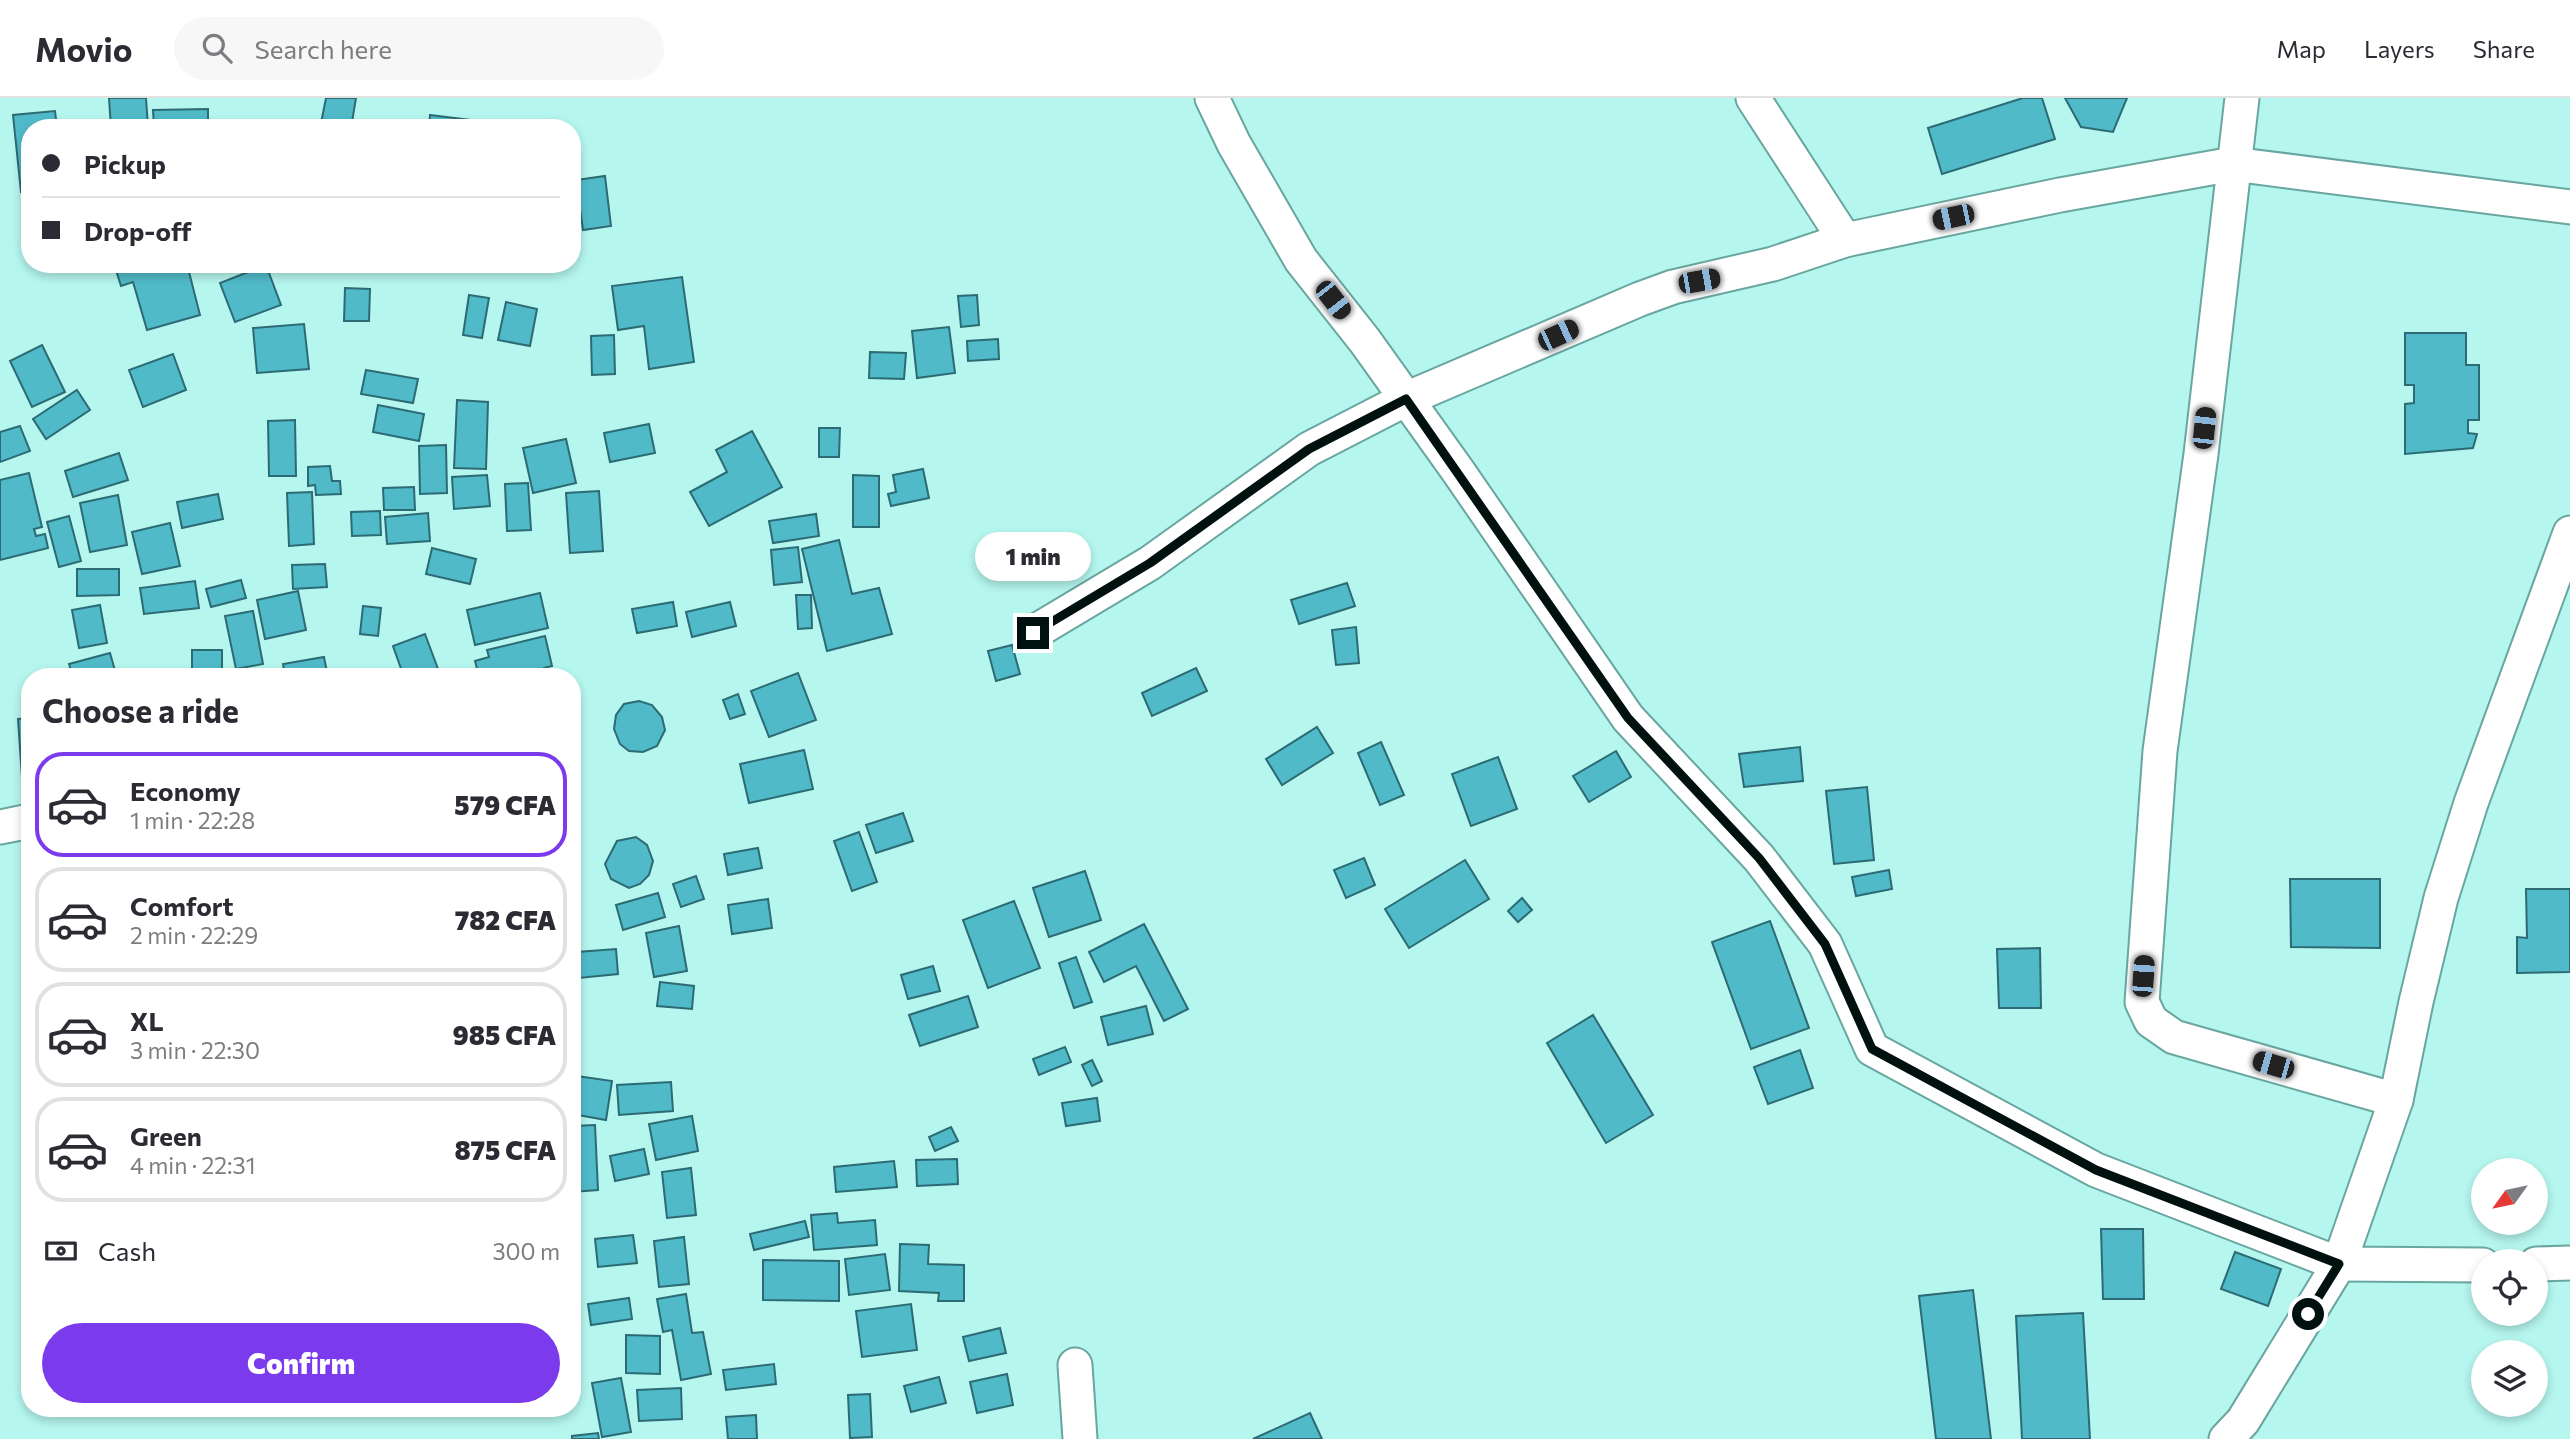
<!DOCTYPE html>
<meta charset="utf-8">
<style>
:root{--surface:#fff;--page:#f7f7f7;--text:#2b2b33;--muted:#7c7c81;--line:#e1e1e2;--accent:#7c3aed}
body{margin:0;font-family:Commissioner,sans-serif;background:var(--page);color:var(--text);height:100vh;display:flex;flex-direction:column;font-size:26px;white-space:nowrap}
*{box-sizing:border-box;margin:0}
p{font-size:23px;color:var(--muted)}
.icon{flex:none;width:38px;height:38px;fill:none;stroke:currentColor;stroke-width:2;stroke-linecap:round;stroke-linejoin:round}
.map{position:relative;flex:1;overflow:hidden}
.side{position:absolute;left:21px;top:570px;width:560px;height:749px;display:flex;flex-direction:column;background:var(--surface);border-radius:28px;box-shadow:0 4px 10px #0003}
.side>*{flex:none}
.banner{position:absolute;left:21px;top:21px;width:560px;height:154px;border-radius:28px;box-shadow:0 4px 10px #0003;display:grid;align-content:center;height:154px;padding:0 21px;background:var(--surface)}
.needle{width:46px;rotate:237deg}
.fabs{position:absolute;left:2471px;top:1060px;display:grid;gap:14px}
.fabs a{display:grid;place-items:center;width:77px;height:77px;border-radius:50%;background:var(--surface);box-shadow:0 4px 10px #0003;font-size:35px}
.end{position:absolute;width:32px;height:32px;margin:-16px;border:9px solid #00110f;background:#fff;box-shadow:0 0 0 4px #fff}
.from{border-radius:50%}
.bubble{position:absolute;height:49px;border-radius:24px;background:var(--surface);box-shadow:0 4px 10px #0003;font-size:23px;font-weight:800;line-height:49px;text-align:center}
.car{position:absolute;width:21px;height:42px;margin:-21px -10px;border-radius:9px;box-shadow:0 0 5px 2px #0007;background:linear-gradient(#222 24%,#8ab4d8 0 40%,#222 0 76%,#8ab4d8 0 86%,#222 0)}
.banner b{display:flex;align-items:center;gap:24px;height:66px;font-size:26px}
.banner b+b{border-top:2px solid var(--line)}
.banner i{width:18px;height:18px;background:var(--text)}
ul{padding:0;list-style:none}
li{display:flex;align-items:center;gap:21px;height:105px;margin:0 14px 10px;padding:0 7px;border:4px solid var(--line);border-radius:28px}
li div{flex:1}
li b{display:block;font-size:26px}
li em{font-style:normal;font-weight:800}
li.active{border-color:var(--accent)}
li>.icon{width:63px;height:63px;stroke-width:1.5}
h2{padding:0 21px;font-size:32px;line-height:84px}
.pay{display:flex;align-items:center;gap:18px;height:77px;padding:0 21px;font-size:26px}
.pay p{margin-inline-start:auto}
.primary-button{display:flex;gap:14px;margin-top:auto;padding:14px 21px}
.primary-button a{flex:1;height:80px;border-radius:42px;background:var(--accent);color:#fff;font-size:28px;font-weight:800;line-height:80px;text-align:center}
header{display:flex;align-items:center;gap:42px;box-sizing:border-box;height:98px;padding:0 35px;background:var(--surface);border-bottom:2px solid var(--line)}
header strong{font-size:33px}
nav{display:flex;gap:38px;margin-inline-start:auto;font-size:24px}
.search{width:490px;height:63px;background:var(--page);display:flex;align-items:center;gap:18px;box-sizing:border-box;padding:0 24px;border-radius:38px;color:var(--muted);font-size:26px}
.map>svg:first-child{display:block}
</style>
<header>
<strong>Movio</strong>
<div class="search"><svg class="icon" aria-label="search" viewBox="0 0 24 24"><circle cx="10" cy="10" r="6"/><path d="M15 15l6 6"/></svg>Search here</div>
<nav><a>Map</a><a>Layers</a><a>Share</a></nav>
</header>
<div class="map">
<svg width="2570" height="1341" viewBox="0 0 2570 1341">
<rect width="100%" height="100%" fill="#b5f6ef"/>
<g fill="#50bac9" stroke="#2c6b73" stroke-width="2">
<path d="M109,0H146L148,29L111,30Z"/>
<path d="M326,0H356L351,30H320Z"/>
<path d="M2023,0H2042L2055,41L1942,76L1928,30Z"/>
<path d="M2065,0H2127L2113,34L2081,29Z"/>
<path d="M208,11V30H154L153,12Z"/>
<path d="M55,13L57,30H30V94H21L13,17Z"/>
<path d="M430,17L488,24L487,30H429Z"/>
<path d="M605,78L611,128L583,132L576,82Z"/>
<path d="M114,166H187L200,217L147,232L133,184L121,188Z"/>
<path d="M266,167L281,207L235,224L220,185Z"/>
<path d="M682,179L694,264L649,271L644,228L618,232L612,188Z"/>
<path d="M345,190L370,191L369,223H344Z"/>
<path d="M469,197L489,200L482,240L463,237Z"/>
<path d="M977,197L979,227L961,229L958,198Z"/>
<path d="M506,204L537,211L530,248L498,242Z"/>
<path d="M304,226L309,271L257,275L253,230Z"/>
<path d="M949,229L955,275L917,280L912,233Z"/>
<path d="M2405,235H2466V267H2479V322H2468V335L2477,336L2473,350L2405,356V306L2414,305V287H2405Z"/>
<path d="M614,237L615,276L592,277L591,238Z"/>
<path d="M998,241L999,261L968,263L967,243Z"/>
<path d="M42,247L65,294L32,309L10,263Z"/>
<path d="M870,254L906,255L904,281L869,280Z"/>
<path d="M173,256L186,292L143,309L129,272Z"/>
<path d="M366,272L418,281L413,305L361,296Z"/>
<path d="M77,292L90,312L46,341L33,321Z"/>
<path d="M457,302L488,304L486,371L454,370Z"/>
<path d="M378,307L424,316L419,343L373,334Z"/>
<path d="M295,322L296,378H269L268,323Z"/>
<path d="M649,326L655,355L610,364L604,335Z"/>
<path d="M20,328L30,353L0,364V334Z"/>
<path d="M819,330H840L839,359H819Z"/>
<path d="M752,333L782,389L709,428L690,394L727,374L716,352Z"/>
<path d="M566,341L576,385L533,395L523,350Z"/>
<path d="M446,347L447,395L420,396L419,348Z"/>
<path d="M119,355L128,382L73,399L65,373Z"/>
<path d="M330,368L332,383H340L341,396L316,397L315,387L308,388V369Z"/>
<path d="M923,371L929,400L891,408L888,396L896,394L893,377Z"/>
<path d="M29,375L42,429L34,431L36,438L45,436L48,450L0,462V382Z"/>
<path d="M487,377L490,408L454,411L452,379Z"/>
<path d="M853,377L879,378V429H853Z"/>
<path d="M528,385L531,432L507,433L505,386Z"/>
<path d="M414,389L415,412H384L383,390Z"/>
<path d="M599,393L603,453L570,455L566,395Z"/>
<path d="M312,394L314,446L289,448L287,395Z"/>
<path d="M218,396L223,421L182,430L177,404Z"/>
<path d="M118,397L127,447L90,454L80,405Z"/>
<path d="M380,413L381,437L352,438L351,414Z"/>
<path d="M428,415L430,443L387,446L385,419Z"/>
<path d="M816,416L819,438L773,445L769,423Z"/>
<path d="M69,418L81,463L59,469L47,424Z"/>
<path d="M170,425L180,468L142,476L132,434Z"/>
<path d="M839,442L852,496L879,490L892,536L827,553L802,451Z"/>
<path d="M798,449L802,484L774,487L771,452Z"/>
<path d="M432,450L476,461L470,486L426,476Z"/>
<path d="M325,466L327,489L293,491L292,467Z"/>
<path d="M77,471H119V497L77,498Z"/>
<path d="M241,482L246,500L211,509L206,491Z"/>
<path d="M195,483L199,510L144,516L140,490Z"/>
<path d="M1347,485L1355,508L1299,526L1291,502Z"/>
<path d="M298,493L306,532L265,541L257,502Z"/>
<path d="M540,495L548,530L475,547L467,512Z"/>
<path d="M796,497H811L812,530L798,531Z"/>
<path d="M673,504L677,528L637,535L632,511Z"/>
<path d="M730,504L736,528L692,539L686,514Z"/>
<path d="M100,507L107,545L79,550L72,512Z"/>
<path d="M363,508L381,510L378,538L360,536Z"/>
<path d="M253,513L263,566L236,571L225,518Z"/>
<path d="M1356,529L1359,565L1336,567L1332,532Z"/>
<path d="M425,536L441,579H404L393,548Z"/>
<path d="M545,538L552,568L544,570L547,579H479L475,563L489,559L487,552Z"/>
<path d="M1012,547L1020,576L996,583L988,553Z"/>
<rect x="192" y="552" width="30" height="23"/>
<path d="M110,555L116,576L103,579H73L69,566Z"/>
<path d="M324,559L328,579H285L283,566Z"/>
<path d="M1196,570L1207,593L1152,618L1142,595Z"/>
<path d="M798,575L816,622L769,639L751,593Z"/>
<path d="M738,596L745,616L730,621L723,602Z"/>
<path d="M639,603L652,607L662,619L665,632L657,648L643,654L629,653L620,646L614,631L616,617L624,606Z"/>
<path d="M30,620V693L23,694L18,621Z"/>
<path d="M1317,629L1333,655L1282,687L1266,661Z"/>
<path d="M1381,644L1404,697L1380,707L1358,655Z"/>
<path d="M1800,649L1803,683L1744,689L1739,656Z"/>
<path d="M804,652L813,691L749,705L740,666Z"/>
<path d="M1616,653L1631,679L1589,704L1573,678Z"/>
<path d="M1498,659L1517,711L1471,728L1452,676Z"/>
<path d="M1867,689L1874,762L1834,766L1826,693Z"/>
<path d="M903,715L913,743L876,755L866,727Z"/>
<path d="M859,734L877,784L852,793L834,743Z"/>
<path d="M636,739L647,747L653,763L649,777L640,786L629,790L611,781L605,766L617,743Z"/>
<path d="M758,750L762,770L728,777L724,756Z"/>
<path d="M1364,760L1375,787L1346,800L1334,772Z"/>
<path d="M1465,762L1489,801L1409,850L1385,811Z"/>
<path d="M1889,772L1892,791L1856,798L1852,779Z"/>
<path d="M1085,773L1101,822L1049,839L1033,790Z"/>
<path d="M696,778L704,801L681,809L673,786Z"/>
<path d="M2290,781H2380V850L2291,849Z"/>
<path d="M2526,791H2570V874L2517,875V839L2527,840Z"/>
<path d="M658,795L665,819L623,832L616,807Z"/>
<path d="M1522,800L1532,812L1518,824L1508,813Z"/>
<path d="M768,801L772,830L732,836L728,807Z"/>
<path d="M1014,803L1040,870L988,890L963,822Z"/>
<path d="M1770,823L1809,930L1751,951L1712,844Z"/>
<path d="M1144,826L1188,911L1164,923L1136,868L1104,884L1089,854Z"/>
<path d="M679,828L687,873L654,879L646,835Z"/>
<path d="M2040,850L2041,910H1999L1997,851Z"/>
<path d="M616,851L618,876L579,880L577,854Z"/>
<path d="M1076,859L1092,904L1074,910L1059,865Z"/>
<path d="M933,868L940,893L908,901L901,877Z"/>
<path d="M660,884L694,888L692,911L657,908Z"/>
<path d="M968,898L978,929L920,948L909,917Z"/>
<path d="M1146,908L1153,936L1108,947L1101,919Z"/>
<path d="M1593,917L1653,1017L1606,1045L1547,945Z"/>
<path d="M1065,949L1071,964L1039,977L1033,961Z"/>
<path d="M1800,952L1813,990L1768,1006L1754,969Z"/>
<path d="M1092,962L1102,983L1092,988L1082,967Z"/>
<path d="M577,978L612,983L606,1022L572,1016Z"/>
<path d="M671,984L673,1013L619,1017L617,987Z"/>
<path d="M1097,1000L1100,1023L1066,1028L1062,1005Z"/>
<path d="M692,1018L698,1053L656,1062L649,1026Z"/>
<path d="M595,1027L598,1092L572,1094V1028Z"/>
<path d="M951,1029L958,1043L935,1053L929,1039Z"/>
<path d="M644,1051L649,1076L615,1083L610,1058Z"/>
<path d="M957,1061L958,1086L917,1088L916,1062Z"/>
<path d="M894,1063L897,1089L836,1094L834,1069Z"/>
<path d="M691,1070L696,1117L667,1120L662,1074Z"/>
<path d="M837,1115L838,1125L875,1122L877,1147L814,1152L811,1117Z"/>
<path d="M805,1123L809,1139L754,1152L750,1136Z"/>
<path d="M2101,1131H2143L2144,1201H2103Z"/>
<path d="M633,1137L637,1165L598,1169L595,1141Z"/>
<path d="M684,1139L689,1186L659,1189L654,1143Z"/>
<path d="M900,1146L929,1147L928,1166L964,1167V1203H938L939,1195L899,1193Z"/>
<path d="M2235,1154L2281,1171L2268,1208L2221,1191Z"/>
<path d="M885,1156L890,1192L849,1197L845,1161Z"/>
<path d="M763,1162L839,1163V1203L763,1202Z"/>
<path d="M1973,1192L1991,1341H1936L1919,1198Z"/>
<path d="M686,1196L692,1235L703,1234L711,1276L681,1282L672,1232L663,1234L657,1201Z"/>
<path d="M629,1200L632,1221L591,1227L588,1206Z"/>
<path d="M911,1206L917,1252L862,1259L856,1213Z"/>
<path d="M2083,1215L2090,1341H2022L2016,1218Z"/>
<path d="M1000,1230L1006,1255L969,1263L963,1239Z"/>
<path d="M626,1237L660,1238V1276L626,1275Z"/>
<path d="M774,1266L776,1286L726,1292L723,1272Z"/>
<path d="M1007,1276L1013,1307L977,1315L970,1284Z"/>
<path d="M939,1279L946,1305L911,1314L904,1288Z"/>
<path d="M621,1280L631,1334L602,1339L592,1285Z"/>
<path d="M681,1290L682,1321L639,1323L637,1292Z"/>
<path d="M870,1296L872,1339L850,1340L848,1297Z"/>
<path d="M1310,1315L1322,1341H1253Z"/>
<path d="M756,1317L757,1341H728L726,1319Z"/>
<path d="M598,1335L599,1341H572V1338Z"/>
</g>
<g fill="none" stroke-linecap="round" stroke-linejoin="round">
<defs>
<g id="street">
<path d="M1212,0L1234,46L1301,162L1365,243L1458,373L1628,620L1759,760L1825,846L1872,951L2096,1072L2339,1166L2483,1167"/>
<path d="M1753,0L1845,142"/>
<path d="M2242,0L2201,356L2160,653L2142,904L2151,923L2174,939L2396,1002"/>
<path d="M1033,535L1150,465L1309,351L1406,301L1640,201L1673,189L1773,166L1845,142L2060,97L2233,66L2570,109"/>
<path d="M0,729L30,723"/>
<path d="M2536,1166L2570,1165"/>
<path d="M1075,1267L1080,1341"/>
<path d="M2226,1341L2243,1323L2339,1166L2396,1002L2416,904L2441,800L2471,705L2570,435"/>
</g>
</defs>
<use href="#street" stroke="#69a6a0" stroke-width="37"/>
<use href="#street" stroke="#fff" stroke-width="33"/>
</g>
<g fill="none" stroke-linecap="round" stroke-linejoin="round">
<path stroke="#00110f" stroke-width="9" d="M1033,535L1150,465L1309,351L1406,301L1628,620L1759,760L1825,846L1872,951L2096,1072L2339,1166L2308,1216"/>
</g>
</svg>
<div class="fabs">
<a><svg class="needle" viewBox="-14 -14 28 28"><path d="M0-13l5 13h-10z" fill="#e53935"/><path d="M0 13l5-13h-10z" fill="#7c7c81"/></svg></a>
<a><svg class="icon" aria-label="locate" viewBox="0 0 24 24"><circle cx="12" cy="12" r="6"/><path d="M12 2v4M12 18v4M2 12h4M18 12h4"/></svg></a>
<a><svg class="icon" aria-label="layers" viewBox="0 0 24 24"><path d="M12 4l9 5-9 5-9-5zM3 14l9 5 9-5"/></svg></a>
</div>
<i class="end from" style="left:2308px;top:1216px"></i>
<i class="end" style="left:1033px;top:535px"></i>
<div class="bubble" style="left:975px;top:434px;width:116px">1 min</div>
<i class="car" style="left:1953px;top:119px;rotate:258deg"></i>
<i class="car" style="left:1699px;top:183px;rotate:80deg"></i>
<i class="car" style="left:1333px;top:202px;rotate:142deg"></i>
<i class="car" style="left:1558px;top:237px;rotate:65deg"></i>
<i class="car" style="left:2204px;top:330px;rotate:6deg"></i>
<i class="car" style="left:2143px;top:878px;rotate:4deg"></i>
<i class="car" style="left:2273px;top:967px;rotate:286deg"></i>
<div class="banner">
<b><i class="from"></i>Pickup</b>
<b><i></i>Drop-off</b>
</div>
<section class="side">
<h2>Choose a ride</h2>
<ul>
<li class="active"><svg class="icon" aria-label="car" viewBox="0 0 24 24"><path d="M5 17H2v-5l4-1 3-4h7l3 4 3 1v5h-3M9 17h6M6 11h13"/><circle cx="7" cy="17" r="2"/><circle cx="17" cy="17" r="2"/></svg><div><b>Economy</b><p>1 min · 22:28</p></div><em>579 CFA</em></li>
<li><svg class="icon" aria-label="car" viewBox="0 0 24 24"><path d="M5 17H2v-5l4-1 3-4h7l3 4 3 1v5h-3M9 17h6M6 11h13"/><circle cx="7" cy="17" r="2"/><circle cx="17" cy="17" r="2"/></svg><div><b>Comfort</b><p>2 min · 22:29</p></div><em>782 CFA</em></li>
<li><svg class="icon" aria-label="car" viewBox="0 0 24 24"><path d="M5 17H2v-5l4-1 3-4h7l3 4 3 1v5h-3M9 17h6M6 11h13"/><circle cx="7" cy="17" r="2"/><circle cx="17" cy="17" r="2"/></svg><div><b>XL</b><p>3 min · 22:30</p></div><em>985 CFA</em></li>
<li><svg class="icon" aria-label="car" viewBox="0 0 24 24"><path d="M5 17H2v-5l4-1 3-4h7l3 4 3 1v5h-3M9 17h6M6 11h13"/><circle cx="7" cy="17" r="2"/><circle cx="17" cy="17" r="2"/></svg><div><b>Green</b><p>4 min · 22:31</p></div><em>875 CFA</em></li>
</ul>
<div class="pay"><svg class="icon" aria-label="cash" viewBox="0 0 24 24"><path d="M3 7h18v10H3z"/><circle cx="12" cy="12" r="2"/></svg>Cash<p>300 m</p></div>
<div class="primary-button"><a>Confirm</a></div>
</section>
</div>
